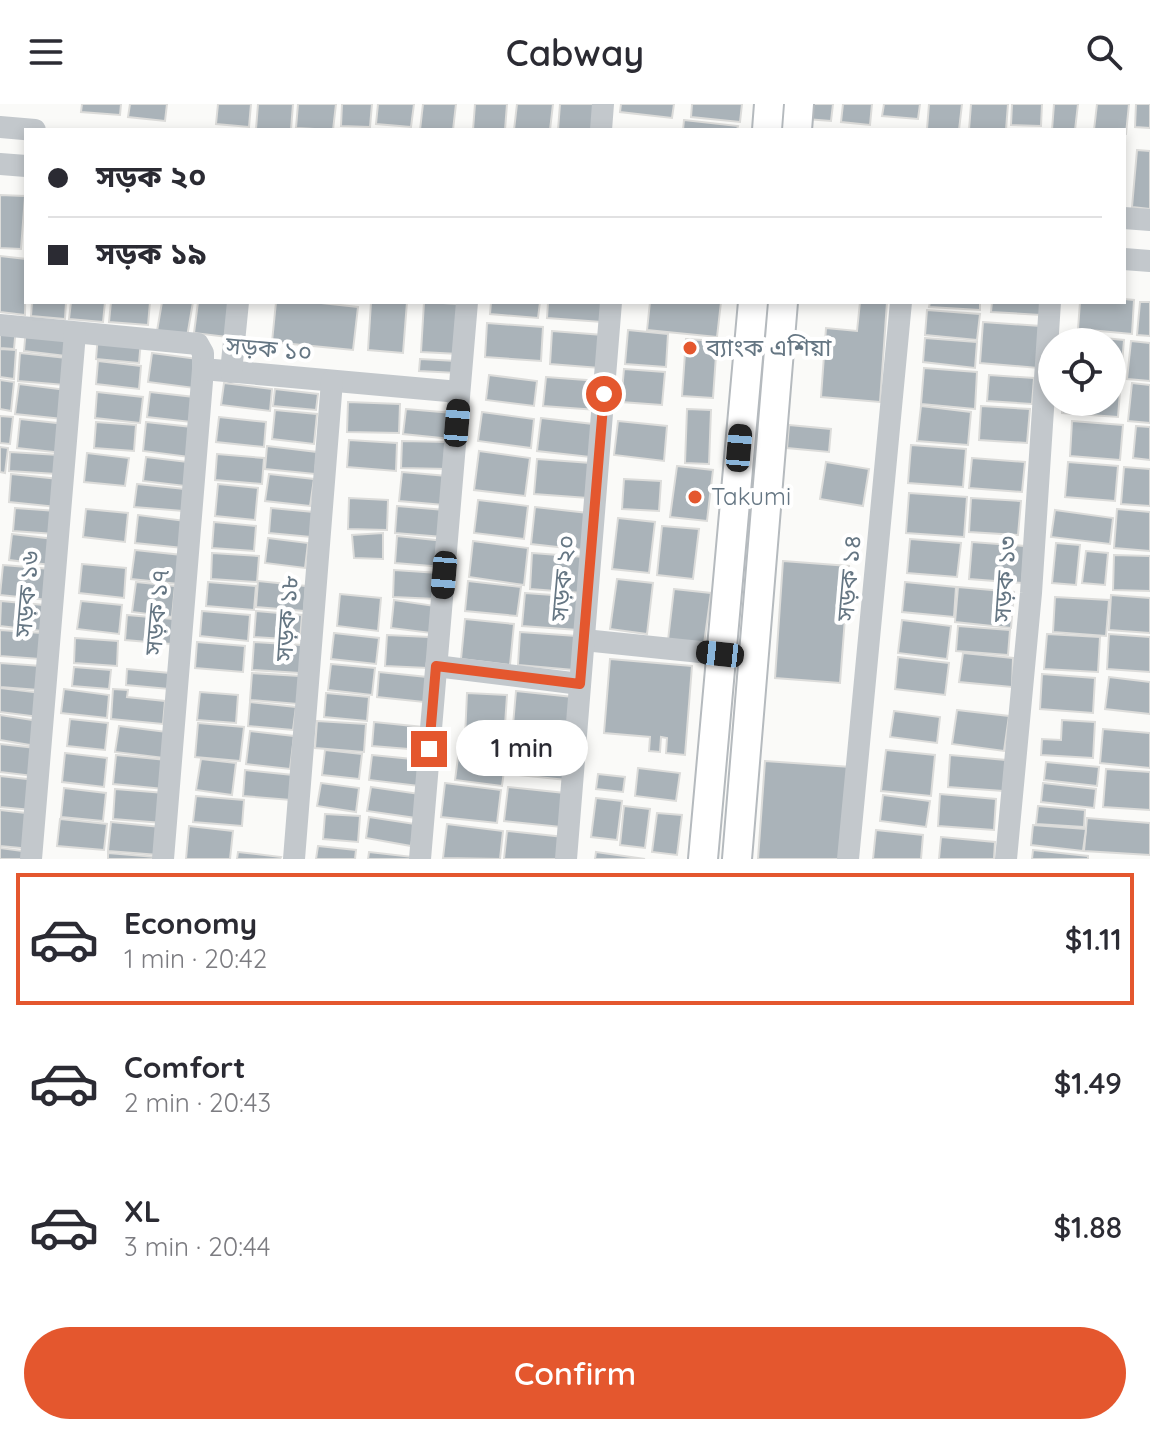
<!DOCTYPE html>
<meta charset="utf-8">
<style>
:root{--surface:#fff;--page:#f7f7f7;--text:#2b2b33;--muted:#7c7c81;--line:#e1e1e2;--accent:#e4572e}
body{margin:0;font-family:Quicksand,"Noto Sans Bengali",sans-serif;background:var(--page);color:var(--text);height:100vh;display:flex;flex-direction:column;font-size:30px;white-space:nowrap}
*{box-sizing:border-box;margin:0}
p{font-size:26px;color:var(--muted)}
.icon{flex:none;width:44px;height:44px;fill:none;stroke:currentColor;stroke-width:2;stroke-linecap:round;stroke-linejoin:round}
.map{position:relative;height:755px;overflow:hidden}
.details{display:flex;flex-direction:column;background:var(--surface);flex:1}
.details>*{flex:none}
.hud{position:absolute;left:24px;top:24px;width:1102px;height:176px;border-radius:0px;box-shadow:0 4px 12px #0003;display:grid;align-content:center;height:176px;padding:0 24px;background:var(--surface)}
.buttons{position:absolute;left:1038px;top:224px;display:grid;gap:16px}
.buttons a{display:grid;place-items:center;width:88px;height:88px;border-radius:50%;background:var(--surface);box-shadow:0 4px 12px #0003;font-size:40px}
.end{position:absolute;width:36px;height:36px;margin:-18px;border:10px solid #e4572e;background:#fff;box-shadow:0 0 0 4px #fff}
.from{border-radius:50%}
.bubble{position:absolute;height:56px;border-radius:28px;background:var(--surface);box-shadow:0 4px 12px #0003;font-size:26px;font-weight:600;line-height:56px;text-align:center}
.car{position:absolute;width:24px;height:48px;margin:-24px -12px;border-radius:10px;box-shadow:0 0 6px 2px #0007;background:linear-gradient(#222 24%,#8ab4d8 0 40%,#222 0 76%,#8ab4d8 0 86%,#222 0)}
.hud b{display:flex;align-items:center;gap:28px;height:76px;font-size:30px}
.hud b+b{border-top:2px solid var(--line)}
.hud i{width:20px;height:20px;background:var(--text)}
ul{padding:14px 0 0;list-style:none}
li{display:flex;align-items:center;gap:24px;height:132px;margin:0 16px 12px;padding:0 8px;border:4px solid transparent;border-radius:0px}
li div{flex:1}
li b{display:block;font-size:30px}
li em{font-style:normal;font-weight:600}
li.selected{border-color:var(--accent)}
li>.icon{width:72px;height:72px;stroke-width:1.5}
.action{display:flex;gap:16px;margin-top:auto;padding:16px 24px}
.action a{flex:1;height:92px;border-radius:48px;background:var(--accent);color:#fff;font-size:32px;font-weight:600;line-height:92px;text-align:center}
header{display:flex;justify-content:space-between;align-items:center;height:104px;padding:0 24px;background:var(--surface);font-size:36px;font-weight:600}
.map>svg:first-child{display:block}
</style>
<header><svg class="icon" aria-label="menu" viewBox="0 0 24 24"><path d="M4 6h16M4 12h16M4 18h16"/></svg>Cabway<svg class="icon" aria-label="search" viewBox="0 0 24 24"><circle cx="10" cy="10" r="6"/><path d="M15 15l6 6"/></svg></header>
<div class="map">
<svg width="1150" height="755" viewBox="0 0 1150 755">
<rect width="100%" height="100%" fill="#fafaf8"/>
<g fill="#aab3b9" stroke="#dcdcda" stroke-width="2">
<path d="M82,0H121L120,11L81,8Z"/>
<path d="M130,0H167L165,17L128,13Z"/>
<path d="M218,0H251L249,23L216,20Z"/>
<path d="M258,0H293L291,26L256,25Z"/>
<path d="M298,0H336L333,26L296,24Z"/>
<path d="M342,0H372L370,23L341,22Z"/>
<path d="M378,0H414L411,23L376,20Z"/>
<path d="M423,0H456L453,26H420Z"/>
<path d="M475,0H507L505,26H473Z"/>
<path d="M517,0H553L550,26H514Z"/>
<path d="M560,0H599L596,26H558Z"/>
<path d="M621,0H674L672,14L620,8Z"/>
<path d="M692,0H742L740,18L691,13Z"/>
<path d="M807,0H833L831,17L806,15Z"/>
<path d="M843,0H872L870,21L841,18Z"/>
<path d="M884,0H920L918,15L882,12Z"/>
<path d="M929,0H962L959,26L927,25Z"/>
<path d="M971,0H1008L1006,26H969Z"/>
<path d="M1012,0H1042L1041,22L1011,21Z"/>
<path d="M1054,0H1078L1075,26H1052Z"/>
<path d="M1097,0H1129L1126,30H1124V26H1094Z"/>
<path d="M1136,0H1150V24L1135,23Z"/>
<path d="M684,16L738,22L737,26H683Z"/>
<path d="M1137,46L1150,47V105L1132,103Z"/>
<path d="M0,91L25,92L21,145L0,144Z"/>
<path d="M0,152L26,155L25,211L0,208Z"/>
<path d="M1124,195L1134,196L1132,230L1078,225L1080,198H1124Z"/>
<path d="M32,198H66L65,215L31,212Z"/>
<path d="M71,198H105L103,218L69,215Z"/>
<path d="M111,198H150L148,221L109,218Z"/>
<path d="M162,198H193L187,233L157,227Z"/>
<path d="M198,198H231L227,233L194,229Z"/>
<path d="M276,198H312L358,203L353,246L272,238Z"/>
<path d="M371,198H407L403,249L368,246Z"/>
<path d="M424,198L462,200L459,250L421,248Z"/>
<path d="M491,198H540L538,214L490,210Z"/>
<path d="M548,198H604L602,218L547,214Z"/>
<path d="M650,198H721L717,233L647,226Z"/>
<path d="M860,198H887L880,298L821,293L826,224L857,227Z"/>
<path d="M930,198H980V206L929,203Z"/>
<path d="M992,198H1042L1041,211L991,208Z"/>
<path d="M1140,198H1150V232L1137,231Z"/>
<path d="M927,206L980,210L977,236L925,231Z"/>
<path d="M983,218L1041,222L1038,264L980,259Z"/>
<path d="M487,219L543,223L541,257L485,253Z"/>
<path d="M0,222L16,223L14,245L0,244Z"/>
<path d="M26,224L69,229L66,252L24,247Z"/>
<path d="M628,226L668,230L666,263L625,260Z"/>
<path d="M552,227L603,231L600,264L550,260Z"/>
<path d="M98,231L141,236L139,259L96,255Z"/>
<path d="M1070,231L1124,236L1121,272L1112,271V238H1069Z"/>
<path d="M925,234L977,238L975,264L923,258Z"/>
<path d="M686,235L717,237L713,294L682,292Z"/>
<path d="M1131,237L1150,239V277L1127,275Z"/>
<path d="M0,245L16,246L14,275L0,273Z"/>
<path d="M20,249L67,254L65,281L18,277Z"/>
<path d="M152,249L198,255L194,284L148,278Z"/>
<path d="M420,255L457,257V269L419,267Z"/>
<path d="M98,257L141,262L139,285L96,280Z"/>
<path d="M924,264L977,268L975,305L921,300Z"/>
<path d="M624,265L665,268L662,301L621,298Z"/>
<path d="M489,271L537,277L534,302L486,296Z"/>
<path d="M989,271L1034,274L1032,300L987,297Z"/>
<path d="M546,273L599,277L597,306L543,302Z"/>
<path d="M1112,274L1121,275L1118,313L1062,309V298H1112Z"/>
<path d="M0,276L14,278L11,307L0,305Z"/>
<path d="M224,279L272,285L270,307L221,301Z"/>
<path d="M1132,279L1150,281V319L1128,317Z"/>
<path d="M19,280L67,286L63,315L15,310Z"/>
<path d="M275,285L318,290L316,306L273,302Z"/>
<path d="M97,288L143,293L140,319L95,314Z"/>
<path d="M150,288L194,293L191,318L147,313Z"/>
<path d="M348,298L400,300L399,329L347,328Z"/>
<path d="M921,302L971,308L968,341L917,337Z"/>
<path d="M981,302L1030,305L1027,339L979,336Z"/>
<path d="M406,305L453,309L451,335L403,330Z"/>
<path d="M687,305L711,306L709,360L685,359Z"/>
<path d="M275,306L317,310L314,340L272,335Z"/>
<path d="M482,308L534,315L531,344L478,337Z"/>
<path d="M0,312L13,313L10,340L0,339Z"/>
<path d="M219,313L266,318L264,343L216,338Z"/>
<path d="M541,314L593,320L590,353L537,347Z"/>
<path d="M20,315L66,320L63,349L17,344Z"/>
<path d="M618,317L667,322L664,357L614,351Z"/>
<path d="M1072,317L1123,321L1120,356L1070,352Z"/>
<path d="M96,318L136,321L134,347L94,344Z"/>
<path d="M146,318L192,323L189,353L143,347Z"/>
<path d="M789,321L831,325L829,348L787,344Z"/>
<path d="M1136,322L1150,323V356L1133,354Z"/>
<path d="M349,336L397,339L396,367L347,363Z"/>
<path d="M402,337L449,338L448,365L401,364Z"/>
<path d="M911,341L966,345L963,383L908,379Z"/>
<path d="M267,342L317,348L315,370L265,365Z"/>
<path d="M0,343L8,344L5,369L0,368Z"/>
<path d="M479,347L530,354L525,392L474,386Z"/>
<path d="M10,348L59,351L57,370L9,367Z"/>
<path d="M87,349L129,354L125,382L84,378Z"/>
<path d="M217,350L264,354L262,380L215,376Z"/>
<path d="M146,353L188,358L185,382L143,377Z"/>
<path d="M972,354L1025,358L1022,388L969,384Z"/>
<path d="M537,355L591,359L588,394L534,390Z"/>
<path d="M826,358L869,365L863,402L820,395Z"/>
<path d="M1068,358L1118,362L1115,397L1065,393Z"/>
<path d="M677,362L713,366L707,417L670,413Z"/>
<path d="M1124,363L1150,365V402L1121,400Z"/>
<path d="M402,368L447,372L444,401L399,397Z"/>
<path d="M11,370L59,375L57,403L9,398Z"/>
<path d="M269,370L314,375L310,402L265,397Z"/>
<path d="M624,375L661,377L659,407L622,405Z"/>
<path d="M137,380L185,385L183,407L134,403Z"/>
<path d="M218,380L258,384L255,416L215,412Z"/>
<path d="M909,389L967,393L964,433L906,429Z"/>
<path d="M349,394L388,396L387,426L348,425Z"/>
<path d="M971,394L1021,397L1018,431L969,428Z"/>
<path d="M478,396L528,402L524,435L474,429Z"/>
<path d="M397,402L445,406L443,433L395,429Z"/>
<path d="M535,403L588,409L584,446L531,440Z"/>
<path d="M15,404L57,407L55,430L13,427Z"/>
<path d="M271,404L314,408L311,433L269,429Z"/>
<path d="M86,405L128,409L125,438L83,433Z"/>
<path d="M1117,405L1150,408V447L1114,444Z"/>
<path d="M1055,406L1113,414L1110,440L1051,433Z"/>
<path d="M138,411L186,417L183,444L135,439Z"/>
<path d="M618,414L655,418L649,469L612,465Z"/>
<path d="M214,418L256,422L254,447L212,444Z"/>
<path d="M662,422L699,425L693,475L657,471Z"/>
<path d="M383,429V455L354,454L352,431Z"/>
<path d="M12,430L54,435L51,461L9,456Z"/>
<path d="M397,432L445,437L443,463L395,459Z"/>
<path d="M268,434L308,439L305,464L265,459Z"/>
<path d="M910,435L961,439L957,473L907,469Z"/>
<path d="M473,437L528,444L524,481L469,473Z"/>
<path d="M972,438L1025,442L1022,479L969,475Z"/>
<path d="M1056,439L1080,441L1076,481L1052,479Z"/>
<path d="M135,446L182,451L179,480L131,475Z"/>
<path d="M1086,447L1108,449L1105,481L1082,479Z"/>
<path d="M212,449L259,452L257,478L211,475Z"/>
<path d="M532,449L585,453L582,489L530,485Z"/>
<path d="M1114,451L1150,452V487L1113,486Z"/>
<path d="M783,457L849,462L840,579L775,574Z"/>
<path d="M82,460L126,464L124,494L79,489Z"/>
<path d="M3,461L51,465L48,496L0,491Z"/>
<path d="M394,466L439,469L437,495L393,493Z"/>
<path d="M617,475L653,479L647,530L610,525Z"/>
<path d="M258,477L306,482L304,507L256,503Z"/>
<path d="M468,477L521,483L517,512L465,507Z"/>
<path d="M136,478L175,482L172,513L132,508Z"/>
<path d="M208,478L256,482L254,506L206,502Z"/>
<path d="M905,478L956,483L954,513L902,508Z"/>
<path d="M958,483L1014,488L1011,524L955,518Z"/>
<path d="M674,485L711,489L704,540L668,536Z"/>
<path d="M525,489L581,493L578,526L522,522Z"/>
<path d="M340,490L381,494L378,527L337,522Z"/>
<path d="M1111,491L1150,494V529L1109,526Z"/>
<path d="M1055,493L1109,496L1106,532L1053,528Z"/>
<path d="M394,496L435,502L431,529L391,524Z"/>
<path d="M1,497L44,501L42,527L0,522Z"/>
<path d="M81,497L122,501L119,530L77,525Z"/>
<path d="M202,507L250,511L248,537L200,532Z"/>
<path d="M256,507L302,511L300,536L254,533Z"/>
<path d="M127,511L174,515L171,540L125,536Z"/>
<path d="M465,515L514,520L510,561L461,555Z"/>
<path d="M902,516L951,522L947,555L898,549Z"/>
<path d="M958,522L1010,526L1008,551L956,547Z"/>
<path d="M0,526L42,529L40,555L0,552Z"/>
<path d="M520,528L577,532L574,566L518,561Z"/>
<path d="M334,529L379,534L376,560L331,555Z"/>
<path d="M1047,530L1100,533L1098,568L1044,565Z"/>
<path d="M1109,530L1150,533V568L1107,565Z"/>
<path d="M387,531L429,533L428,564L385,562Z"/>
<path d="M75,534L118,537L117,562L74,559Z"/>
<path d="M197,538L245,542L243,568L195,564Z"/>
<path d="M254,538L302,541L300,569L252,566Z"/>
<path d="M963,549L1013,554L1012,583L959,578Z"/>
<path d="M898,553L949,559L945,591L895,585Z"/>
<path d="M610,555L692,562L685,651L666,649L667,634L661,633L660,648L649,647L650,633L604,629Z"/>
<path d="M0,559L41,562L39,586L0,583Z"/>
<path d="M331,560L375,564L372,591L328,586Z"/>
<path d="M74,563L111,566L109,585L72,582Z"/>
<path d="M127,565L170,569L169,585L126,581Z"/>
<path d="M379,568L427,573L424,598L377,593Z"/>
<path d="M252,569L300,572L298,600L250,596Z"/>
<path d="M1042,570L1095,574L1093,609L1040,605Z"/>
<path d="M1109,573L1150,578V610L1105,605Z"/>
<path d="M0,584L42,589L39,613L0,608Z"/>
<path d="M64,585L109,591L107,614L61,609Z"/>
<path d="M113,585L128,586L127,593L165,597L163,620L111,615Z"/>
<path d="M516,587L573,593L569,627L513,621Z"/>
<path d="M200,588L238,591L236,619L197,616Z"/>
<path d="M326,589L369,593L367,617L324,613Z"/>
<path d="M467,589L507,591L504,636L465,633Z"/>
<path d="M250,598L296,603L293,626L248,622Z"/>
<path d="M957,606L1009,612L1004,647L952,640Z"/>
<path d="M894,607L940,613L937,639L890,633Z"/>
<path d="M0,611L39,617L36,642L0,636Z"/>
<path d="M70,615L108,619L105,646L67,642Z"/>
<path d="M1062,616L1095,618L1093,654L1041,651L1042,635L1061,636Z"/>
<path d="M317,617L366,620L364,648L315,644Z"/>
<path d="M374,618L423,623L421,646L372,642Z"/>
<path d="M198,619L244,623L240,657L195,653Z"/>
<path d="M119,622L167,628L164,654L115,648Z"/>
<path d="M1103,625L1150,629V664L1100,659Z"/>
<path d="M250,627L294,632L290,665L246,660Z"/>
<path d="M513,636L570,642L566,676L510,670Z"/>
<path d="M460,638L507,645L502,682L455,676Z"/>
<path d="M0,640L36,644L33,672L0,668Z"/>
<path d="M325,646L362,650L359,675L322,671Z"/>
<path d="M886,646L935,651L931,692L881,687Z"/>
<path d="M65,649L107,654L104,683L62,678Z"/>
<path d="M116,651L167,656L164,685L113,680Z"/>
<path d="M372,651L422,656L419,682L369,676Z"/>
<path d="M950,651L1006,656L1003,687L948,683Z"/>
<path d="M201,655L236,659L232,691L196,686Z"/>
<path d="M765,657L851,663L845,755H758Z"/>
<path d="M1046,658L1099,663L1097,682L1044,676Z"/>
<path d="M638,664L680,669L676,697L635,692Z"/>
<path d="M1106,665L1150,668V706L1103,703Z"/>
<path d="M245,666L293,671L291,696L243,692Z"/>
<path d="M598,670L625,673L623,688L596,685Z"/>
<path d="M0,672L36,676L32,706L0,703Z"/>
<path d="M321,679L359,684L356,708L317,702Z"/>
<path d="M445,679L501,686L497,719L441,713Z"/>
<path d="M1043,679L1096,685L1094,704L1041,698Z"/>
<path d="M371,683L420,690L416,714L367,707Z"/>
<path d="M508,683L565,689L561,723L504,717Z"/>
<path d="M64,684L106,689L103,717L61,713Z"/>
<path d="M115,685L165,689L163,719L113,715Z"/>
<path d="M940,690L996,695L994,726L938,722Z"/>
<path d="M883,691L930,697L926,723L880,717Z"/>
<path d="M196,692L244,696L242,722L193,718Z"/>
<path d="M596,694L622,697L617,736L591,733Z"/>
<path d="M624,702L650,705L645,744L620,741Z"/>
<path d="M1038,702L1085,706L1084,723L1036,720Z"/>
<path d="M0,706L35,710L31,745L0,742Z"/>
<path d="M657,709L682,711L677,751L652,748Z"/>
<path d="M325,710L360,712L358,738L323,735Z"/>
<path d="M369,713L415,720L411,742L366,734Z"/>
<path d="M1087,714L1150,719V751L1084,747Z"/>
<path d="M60,715L107,720L104,746L57,742Z"/>
<path d="M111,718L161,723L159,751L108,747Z"/>
<path d="M447,720L503,727L500,755L443,754Z"/>
<path d="M1033,721L1086,725L1083,747L1031,741Z"/>
<path d="M189,722L233,727L230,755H186Z"/>
<path d="M876,726L923,731L921,755H873Z"/>
<path d="M507,727L564,733L561,755H504Z"/>
<path d="M941,733L995,738L994,755H939Z"/>
<path d="M318,742L356,746L355,755H316Z"/>
<path d="M0,744L30,748L29,755H0Z"/>
<path d="M1033,746L1088,752V755H1032Z"/>
<path d="M238,748L281,753L280,755H237Z"/>
<path d="M369,748L413,753L412,755H368Z"/>
<path d="M596,748L645,755H595Z"/>
<path d="M108,749L156,753V755H108Z"/>
</g>
<g fill="none" stroke-linecap="round" stroke-linejoin="round">
<defs>
<g id="major">
<path d="M767,26L769,0"/>
<path d="M797,26L799,0"/>
<path d="M703,755L753,198"/>
<path d="M737,755L783,198"/>
</g>
</defs>
<use href="#major" stroke="#b5babe" stroke-width="32"/>
<g stroke="#c3c8cc" stroke-width="22">
<path d="M0,23L35,26"/>
<path d="M601,26L603,0"/>
<path d="M0,60L26,62"/>
<path d="M1124,114L1150,116"/>
<path d="M1124,155L1150,157"/>
<path d="M0,221L198,240L203,249V265L163,755"/>
<path d="M203,265L459,288"/>
<path d="M231,268L238,198"/>
<path d="M584,536L720,550"/>
<path d="M436,562L580,580"/>
<path d="M31,755L75,229"/>
<path d="M294,755L332,277"/>
<path d="M420,755L467,198"/>
<path d="M566,755L611,198"/>
<path d="M848,755L901,198"/>
<path d="M1006,755L1031,489L1050,198"/>
</g>
<use href="#major" stroke="#fff" stroke-width="28"/>
</g>
<g fill="none" stroke-linecap="round" stroke-linejoin="round">
<path stroke="#e4572e" stroke-width="10" d="M429,645L436,562L580,580L604,290"/>
</g>
<g fill="#e4572e" stroke="#fff" stroke-width="3">
<circle cx="690" cy="244" r="8"/>
<circle cx="695" cy="393" r="8"/>
</g>
<g text-anchor="middle" stroke-width="8" stroke-linejoin="round" paint-order="stroke">
<g font-size="24" fill="#657683" stroke="#fff" text-anchor="start">
<text x="706" y="252">ব্যাংক এশিয়া</text>
<text x="711" y="401">Takumi</text>
</g>
<g font-size="24" fill="#657683" stroke="#fff">
<text transform="translate(269 245) rotate(5)" y="8">সড়ক ১০</text>
<text transform="translate(563 474) rotate(-85)" y="8">সড়ক ২০</text>
<text transform="translate(849 474) rotate(-85)" y="8">সড়ক ১৪</text>
<text transform="translate(1005 475) rotate(-86)" y="8">সড়ক ১৩</text>
<text transform="translate(27 490) rotate(-85)" y="8">সড়ক ১৬</text>
<text transform="translate(157 508) rotate(-85)" y="8">সড়ক ১৭</text>
<text transform="translate(287 514) rotate(-86)" y="8">সড়ক ১৮</text>
</g>
</g>
</svg>
<div class="buttons">
<a><svg class="icon" aria-label="locate" viewBox="0 0 24 24"><circle cx="12" cy="12" r="6"/><path d="M12 2v4M12 18v4M2 12h4M18 12h4"/></svg></a>
</div>
<i class="end from" style="left:604px;top:290px"></i>
<i class="end" style="left:429px;top:645px"></i>
<div class="bubble" style="left:456px;top:616px;width:132px">1 min</div>
<i class="car" style="left:457px;top:319px;rotate:5deg"></i>
<i class="car" style="left:739px;top:344px;rotate:5deg"></i>
<i class="car" style="left:444px;top:471px;rotate:185deg"></i>
<i class="car" style="left:720px;top:550px;rotate:276deg"></i>
<div class="hud">
<b><i class="from"></i>সড়ক ২০</b>
<b><i></i>সড়ক ১৯</b>
</div>
</div>
<section class="details">
<ul>
<li class="selected"><svg class="icon" aria-label="car" viewBox="0 0 24 24"><path d="M5 17H2v-5l4-1 3-4h7l3 4 3 1v5h-3M9 17h6M6 11h13"/><circle cx="7" cy="17" r="2"/><circle cx="17" cy="17" r="2"/></svg><div><b>Economy</b><p>1 min · 20:42</p></div><em>$1.11</em></li>
<li><svg class="icon" aria-label="car" viewBox="0 0 24 24"><path d="M5 17H2v-5l4-1 3-4h7l3 4 3 1v5h-3M9 17h6M6 11h13"/><circle cx="7" cy="17" r="2"/><circle cx="17" cy="17" r="2"/></svg><div><b>Comfort</b><p>2 min · 20:43</p></div><em>$1.49</em></li>
<li><svg class="icon" aria-label="car" viewBox="0 0 24 24"><path d="M5 17H2v-5l4-1 3-4h7l3 4 3 1v5h-3M9 17h6M6 11h13"/><circle cx="7" cy="17" r="2"/><circle cx="17" cy="17" r="2"/></svg><div><b>XL</b><p>3 min · 20:44</p></div><em>$1.88</em></li>
</ul>
<div class="action"><a>Confirm</a></div>
</section>
